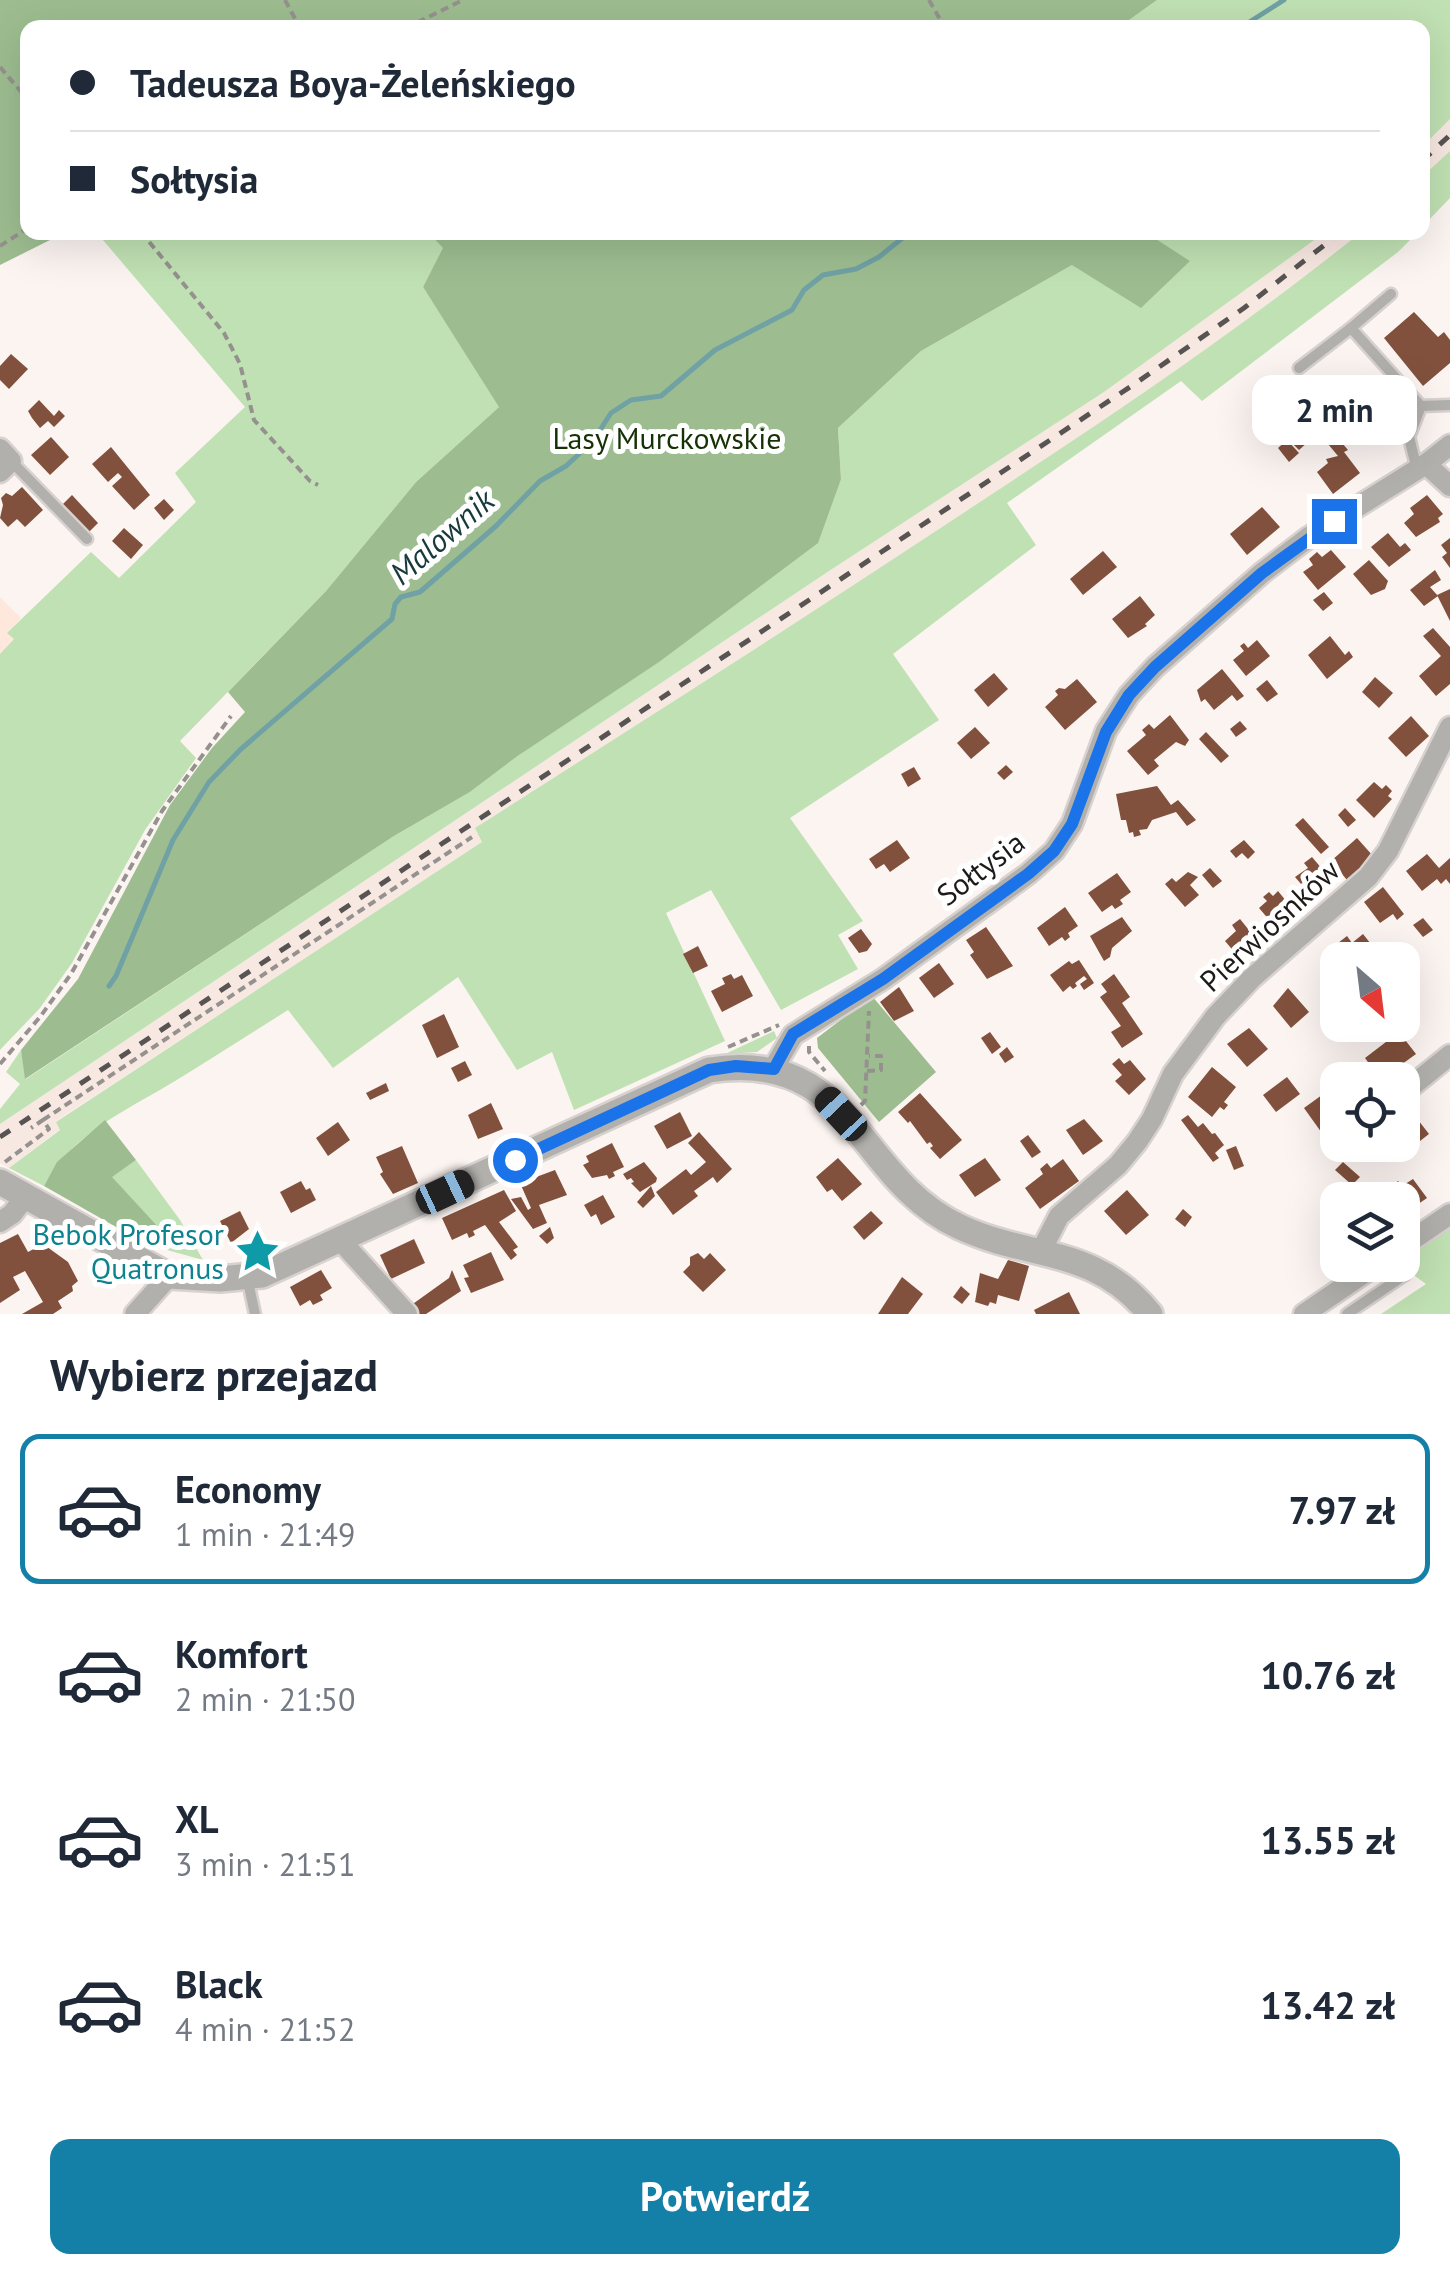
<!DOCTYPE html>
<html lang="pl">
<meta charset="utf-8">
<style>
:root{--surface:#fff;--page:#f6f6f7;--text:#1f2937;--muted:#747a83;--line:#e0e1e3;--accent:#1480a8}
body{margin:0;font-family:"PT Sans",sans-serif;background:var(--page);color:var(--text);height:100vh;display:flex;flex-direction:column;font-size:38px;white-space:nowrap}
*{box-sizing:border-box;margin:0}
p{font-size:32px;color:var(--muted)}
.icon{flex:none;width:55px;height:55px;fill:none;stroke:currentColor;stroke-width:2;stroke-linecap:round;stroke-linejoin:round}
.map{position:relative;height:1314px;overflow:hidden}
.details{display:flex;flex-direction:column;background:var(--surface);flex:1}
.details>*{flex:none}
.top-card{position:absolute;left:20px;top:20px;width:1410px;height:220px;border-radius:20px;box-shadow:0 10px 40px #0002;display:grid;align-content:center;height:220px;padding:0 50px;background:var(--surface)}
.needle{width:65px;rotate:152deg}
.fabs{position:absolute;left:1320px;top:942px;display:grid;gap:20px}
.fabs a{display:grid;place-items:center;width:100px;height:100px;border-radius:20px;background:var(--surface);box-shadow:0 10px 40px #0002;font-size:50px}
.end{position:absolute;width:45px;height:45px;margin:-22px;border:12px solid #1a73e8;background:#fff;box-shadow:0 0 0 5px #fff}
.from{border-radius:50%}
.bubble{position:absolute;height:70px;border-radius:20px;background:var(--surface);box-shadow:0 10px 40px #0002;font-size:32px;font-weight:600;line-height:70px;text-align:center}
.car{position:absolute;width:30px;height:60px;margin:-30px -15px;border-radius:12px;box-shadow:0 0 8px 2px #0007;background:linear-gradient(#222 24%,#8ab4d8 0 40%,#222 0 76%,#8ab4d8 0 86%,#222 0)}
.top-card b{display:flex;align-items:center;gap:35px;height:95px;font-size:38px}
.top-card b+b{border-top:2px solid var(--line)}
.top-card i{width:25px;height:25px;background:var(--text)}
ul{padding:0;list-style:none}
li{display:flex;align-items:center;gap:30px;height:150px;margin:0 20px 15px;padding:0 30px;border:5px solid transparent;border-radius:20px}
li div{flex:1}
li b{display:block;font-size:38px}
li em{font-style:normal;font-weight:600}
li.current{border-color:var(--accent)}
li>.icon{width:90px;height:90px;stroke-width:1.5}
h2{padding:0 50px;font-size:45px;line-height:120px}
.cta{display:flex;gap:20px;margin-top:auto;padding:20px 50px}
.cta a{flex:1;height:115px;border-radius:20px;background:var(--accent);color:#fff;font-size:40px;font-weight:600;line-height:115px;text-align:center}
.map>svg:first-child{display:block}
</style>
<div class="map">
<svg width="1450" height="1314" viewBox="0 0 1450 1314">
<rect width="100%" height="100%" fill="#fbf4f1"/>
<g fill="#f8e8e2">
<path d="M1450,119V151L1423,176V146Z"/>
<path d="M1324,233H1360L1282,296L1109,417L836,598L476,828L483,842L56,1121L60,1129L9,1168L0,1163V1124L829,571L1104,392Z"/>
</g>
<path fill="#fee7db" d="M0,597L21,618L8,633L14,639L0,655Z"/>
<g fill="#c0e1b3">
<path d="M1157,0H1450V119L1423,146L1422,28H1118Z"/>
<path d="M1450,151V198L1423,226V176Z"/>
<path d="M429,232L444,248L423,287L500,406L416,482L326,591L180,741L196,758L145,830L72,963L40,1008L0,1050V654L14,639L7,633L91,552L119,578L196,502L175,473L245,407L97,233Z"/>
<path d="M1145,233H1324L1104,392L829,571L0,1124V1109L20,1084L6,1072L21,1050L26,1079L394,836L470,792L519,755L841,479L838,428L921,351L1072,265L1190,261Z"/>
<path d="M1360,233H1417L1398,252L1202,401L1181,381L1007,503L1036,545L893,654L939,720L790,818L863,921L838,935L858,969L781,1010L711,890L666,913L725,1041L574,1110L552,1052L517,1070L458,977L333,1068L288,1010C250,1034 213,1058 175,1081C126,1111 72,1133 44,1186L9,1168L60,1130L56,1122L482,842L475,828C643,721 811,614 977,504C1108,418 1238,331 1360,233Z"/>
<path d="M774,1031L777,1038L757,1052L725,1054Z"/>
<path d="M136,1160L180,1220L203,1260L146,1244L161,1230L111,1177Z"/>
<path d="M1450,1227V1314H1381L1426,1284L1415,1276L1404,1258Z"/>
</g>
<g fill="#9dbd90">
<path d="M0,0H1157L1118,28H28V232L64,233L0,265Z"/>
<path d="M1145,232L1190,261L1141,308L1072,265L921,351L838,428L841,479L818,543L659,662L519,755L470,792L394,836L25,1079L21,1050L78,979L170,805L212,748L245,712L228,692L326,591L416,482L499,407L423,287L443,248L429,233Z"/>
<path d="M872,996L936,1072L879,1122L818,1048L817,1038Z"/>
<path d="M105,1120L136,1160L112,1177L161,1230L146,1244L44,1186L57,1162Z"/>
</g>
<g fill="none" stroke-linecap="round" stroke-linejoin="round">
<g stroke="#70a1a4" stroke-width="5">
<path d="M1240,28L1284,0"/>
<path d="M109,986L116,976L173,840L209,782L241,749L392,619L395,604L401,597L420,592L496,526L540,481L566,466L593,441L611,413L631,400L661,396L715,350L792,310L804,290L823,275L856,269L879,257L910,232"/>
</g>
</g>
<g fill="#81513d">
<path d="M1414,312L1438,337L1444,332L1450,340V363L1423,386L1384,338Z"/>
<path d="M11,354L28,369L9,389L0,380V366Z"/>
<path d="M39,400L54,416L59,410L65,416L54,427L48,421L40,428L32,418L28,411Z"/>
<path d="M1321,418L1348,450L1344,452L1360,473L1333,494L1317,472L1328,463L1326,459L1338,456L1313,426Z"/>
<path d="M1302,436L1308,442L1299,450L1293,444Z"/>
<path d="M51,437L69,457L50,475L31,455Z"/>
<path d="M1287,440L1299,453L1289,462L1278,448Z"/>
<path d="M111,447L150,495L134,510L112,486L122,477L118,473L108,482L92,464Z"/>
<path d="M22,487L43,510L25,527L17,519L8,527L0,518L3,505L1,498L6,493L12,496Z"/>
<path d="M72,495L98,523L89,532L62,505Z"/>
<path d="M1427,495L1443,514L1438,518L1440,522L1416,537L1404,523L1414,514L1410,508Z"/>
<path d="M164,499L174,510L164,520L154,508Z"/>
<path d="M1262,507L1280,527L1247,555L1230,534Z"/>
<path d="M124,528L143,545L131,559L112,541Z"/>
<path d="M1388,533L1400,547L1405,543L1411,550L1389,567L1371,547Z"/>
<path d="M1450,538V568L1442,557L1447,553L1441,545Z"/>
<path d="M1331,550L1346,567L1318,590L1303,572L1313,565L1309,559L1317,552L1322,557Z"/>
<path d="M1103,551L1117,567L1083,595L1070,579Z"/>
<path d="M1369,560L1388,581L1385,589L1371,595L1353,574Z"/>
<path d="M1435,570L1441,580L1430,587L1438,596L1424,606L1410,590Z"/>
<path d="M1450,589V621L1437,595Z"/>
<path d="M1324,592L1333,603L1323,611L1313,600Z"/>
<path d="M1140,596L1155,615L1145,624L1147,626L1128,638L1112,619Z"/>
<path d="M1433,628L1450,647V684L1436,696L1419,676L1441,656L1423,636Z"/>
<path d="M1330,636L1345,655L1349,651L1353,657L1327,679L1308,655Z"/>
<path d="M1257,640L1270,656L1246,676L1233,660L1244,651L1240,646L1244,643L1248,648Z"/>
<path d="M1222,669L1244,696L1237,701L1232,695L1214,710L1205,699L1201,702L1197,690Z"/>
<path d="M994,673L1008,689L988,707L974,690Z"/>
<path d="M1375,677L1393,693L1379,708L1362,692Z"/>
<path d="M1077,679L1097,702L1065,730L1045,707L1058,695L1055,691L1059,688L1065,689Z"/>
<path d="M1267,680L1278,694L1267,702L1256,689Z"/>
<path d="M1170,715L1189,740L1185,746L1176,742L1154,760L1159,766L1148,775L1127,751L1146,735L1142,730L1149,724L1154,729Z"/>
<path d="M1411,716L1429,736L1406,757L1388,738Z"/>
<path d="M1240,721L1247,729L1236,737L1230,729Z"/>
<path d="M975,727L990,743L971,759L957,743Z"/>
<path d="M1206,732L1229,756L1221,763L1199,739Z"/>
<path d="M1006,765L1013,772L1004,780L997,773Z"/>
<path d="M914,767L921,779L908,787L901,774Z"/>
<path d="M1374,782L1382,789L1386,785L1392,791L1388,796L1392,799L1374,818L1356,800Z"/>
<path d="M1157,786L1171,805L1178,800L1196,820L1187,826L1176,812L1152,820L1147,829L1139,830L1141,835L1134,837L1133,832L1129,833L1126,820H1121L1116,794Z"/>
<path d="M1345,808L1356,820L1348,827L1338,815Z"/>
<path d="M1303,818L1329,847L1321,854L1295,825Z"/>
<path d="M1357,838L1373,856L1347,880L1331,861Z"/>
<path d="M897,840L910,858L890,872L884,864L876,869L869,859Z"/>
<path d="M1244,840L1255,852L1248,859L1242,853L1236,858L1230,851Z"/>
<path d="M1427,854L1439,868L1450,858V884L1446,879L1441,884L1437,879L1422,891L1406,871Z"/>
<path d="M1312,857L1333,882L1313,898L1295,877L1308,868L1304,863Z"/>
<path d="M1210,868L1222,881L1213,888L1202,875Z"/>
<path d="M1188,872L1198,877L1190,885L1199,895L1185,907L1165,884L1172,878L1176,882Z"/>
<path d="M1117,873L1131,892L1120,900L1123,904L1115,909L1112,905L1102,912L1088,893Z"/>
<path d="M1383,887L1404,914L1397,920L1393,914L1380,923L1364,902Z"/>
<path d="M1278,891L1295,912L1276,928L1259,908L1267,901L1263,897L1269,892L1273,896Z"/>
<path d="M1065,907L1078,926L1068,933L1070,937L1065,941L1062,937L1049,946L1037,928Z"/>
<path d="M1122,917L1132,931L1112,948L1110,957L1104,961L1090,936Z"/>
<path d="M1423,918L1433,930L1423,937L1413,925Z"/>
<path d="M1240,919L1261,945L1242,961L1225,941L1236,931L1232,925Z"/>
<path d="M986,927L1013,966L987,979L970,955L974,952L966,940Z"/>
<path d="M861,929L872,944L867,951L859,953L848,938Z"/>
<path d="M1363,934L1378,953L1369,960H1352L1338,943L1347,936L1352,943Z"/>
<path d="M698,946L708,966L693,973L683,954Z"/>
<path d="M1079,960L1094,983L1084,990L1080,984L1087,979L1084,976L1075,983L1077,986L1073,989L1070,986L1063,992L1050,975L1069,961L1072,964Z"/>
<path d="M939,963L954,984L934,998L919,978Z"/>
<path d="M731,974L734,979L742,975L753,996L722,1012L711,991L725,984L722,978Z"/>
<path d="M1114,974L1130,997L1122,1003L1143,1034L1122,1048L1111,1032L1121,1026L1100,997L1107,992L1101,984Z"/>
<path d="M899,987L914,1011L894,1021L880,1002Z"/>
<path d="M1288,988L1309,1012L1291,1028L1273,1006Z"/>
<path d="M444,1014L459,1047L437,1058L422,1025Z"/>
<path d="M1249,1028L1268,1049L1247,1067L1227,1044Z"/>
<path d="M990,1032L1001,1047L992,1054L981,1038Z"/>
<path d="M1399,1032L1416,1054L1394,1070L1401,1080H1381L1365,1058Z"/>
<path d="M1007,1047L1014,1057L1005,1063L999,1054Z"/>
<path d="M1119,1058L1124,1064L1130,1060L1146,1079L1129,1095L1115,1081L1122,1075L1112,1064Z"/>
<path d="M465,1061L472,1075L458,1082L451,1068Z"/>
<path d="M1212,1067L1236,1087L1224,1102L1228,1105L1224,1110L1220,1107L1212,1117L1188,1097Z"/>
<path d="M1287,1077L1300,1094L1276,1112L1263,1095Z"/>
<path d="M386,1083L389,1091L370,1100L366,1093Z"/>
<path d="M1333,1087L1338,1093V1137L1329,1143L1304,1108Z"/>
<path d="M920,1093L962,1140L940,1159L930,1148L933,1146L930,1142L927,1144L910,1121L908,1123L898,1112Z"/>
<path d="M491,1103L503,1129L478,1139L468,1115Z"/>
<path d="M1408,1107L1429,1134L1420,1141L1402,1117V1111Z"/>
<path d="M680,1112L692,1136L667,1149L654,1126Z"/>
<path d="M1188,1115L1198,1127L1203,1123L1212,1134L1215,1133L1224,1145L1215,1153L1219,1158L1213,1162L1181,1120Z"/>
<path d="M1084,1119L1103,1141L1083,1155L1066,1130Z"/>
<path d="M338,1122L350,1140L328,1156L316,1138Z"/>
<path d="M699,1132L732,1169L717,1183L713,1177L694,1191L698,1196L673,1215L656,1192L686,1169L691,1175L706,1162L688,1143Z"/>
<path d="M1028,1135L1041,1152L1032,1158L1020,1141Z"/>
<path d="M612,1143L624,1167L613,1172L615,1176L609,1179L607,1175L592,1178L583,1165L589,1162L586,1156Z"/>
<path d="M402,1146L418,1183L393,1194L380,1174L383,1172L376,1157Z"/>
<path d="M1236,1146L1244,1166L1234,1170L1226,1150Z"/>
<path d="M838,1158L862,1184L842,1201L832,1189L827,1192L816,1177Z"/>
<path d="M985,1158L1001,1180L975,1197L959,1175Z"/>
<path d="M1063,1159L1079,1181L1040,1209L1025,1188L1043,1174L1040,1169L1047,1163L1051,1168Z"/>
<path d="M644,1162L657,1178L656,1182L640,1192L631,1183L634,1182L631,1178L627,1180L623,1174Z"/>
<path d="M1343,1162L1360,1177L1352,1185L1335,1170Z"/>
<path d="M555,1170L567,1195L539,1205L547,1223L533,1229L511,1199L521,1197L528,1210L531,1208L520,1183Z"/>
<path d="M1413,1179L1427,1198L1408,1211L1392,1186L1398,1181L1402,1186Z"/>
<path d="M301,1181L306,1190L310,1188L316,1200L291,1213L280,1192Z"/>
<path d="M651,1186L655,1196L643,1208L637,1202Z"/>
<path d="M504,1190L516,1211L499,1222L518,1247L513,1250L517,1255L511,1260L485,1225L473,1231L475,1235L469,1238L467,1233L452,1240L442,1218Z"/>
<path d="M1127,1190L1149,1215L1126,1235L1104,1211Z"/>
<path d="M603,1195L615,1217L601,1225L596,1214L591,1217L584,1205Z"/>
<path d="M1183,1209L1192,1217L1185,1227L1175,1219Z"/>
<path d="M240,1211L249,1229L231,1243L220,1221Z"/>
<path d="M871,1211L883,1223L864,1240L853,1227Z"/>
<path d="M550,1227L554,1238L547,1244L539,1236Z"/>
<path d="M18,1234L28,1252L43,1244L68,1262L78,1281L72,1286L73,1291L58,1301L62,1308L53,1314H22L43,1302L25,1271L13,1277L20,1290L0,1303V1243Z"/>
<path d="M414,1239L425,1263L391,1279L380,1255Z"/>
<path d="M491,1252L504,1280L471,1293L464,1278L469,1277L463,1265Z"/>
<path d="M698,1253L704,1259L710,1253L726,1270L703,1292L683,1272L690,1265V1257Z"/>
<path d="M1008,1260L1029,1266L1019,1301L998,1295L996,1304L990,1302L988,1306L975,1302L980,1273L998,1279Z"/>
<path d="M321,1270L332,1288L320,1295L323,1300L313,1305L310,1300L300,1306L290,1287Z"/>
<path d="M452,1270L461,1291L426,1314H416L410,1306L449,1278Z"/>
<path d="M902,1277L923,1294L908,1314H878Z"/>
<path d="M961,1286L970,1294L962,1304L953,1297Z"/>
<path d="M1069,1292L1080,1314H1036L1034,1310Z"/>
</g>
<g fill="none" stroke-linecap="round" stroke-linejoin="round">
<defs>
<g id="service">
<path d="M1351,328L1391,294"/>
<path d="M1299,368L1351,328L1421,406L1450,405"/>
<path d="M12,462L87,539"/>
<path d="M1417,470L1409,437L1421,406"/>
<path d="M247,1277L255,1314"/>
<path d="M1347,1314L1406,1274L1400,1265"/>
</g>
<g id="minor">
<path d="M0,449L11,461L0,472"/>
<path d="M1426,464L1450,486"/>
<path d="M773,1069L793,1035L883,979L1028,874L1054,851L1072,824L1106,731L1129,695L1155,667L1262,573L1309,537L1426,464L1450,445"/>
<path d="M1402,1094L1450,1055"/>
<path d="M0,1222L12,1214L26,1196"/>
<path d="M341,1241L407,1314"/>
<path d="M1402,1247L1450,1214"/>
<path d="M1041,1251L1059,1216L1118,1165L1137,1142L1152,1119L1173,1074L1215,1017L1252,978L1368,877L1388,851L1450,727"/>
<path d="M135,1314L169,1276"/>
<path d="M1304,1314L1376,1265"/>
</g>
<path id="tertiary" d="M0,1182L169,1276L220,1279L262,1275L709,1070C856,1048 854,1178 960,1227C1031,1260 1095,1246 1150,1314"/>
</defs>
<use href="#service" stroke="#d7d1cf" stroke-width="15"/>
<use href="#minor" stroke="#d7d1cf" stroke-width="25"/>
<use href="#tertiary" stroke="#d7d1cf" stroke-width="30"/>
<g stroke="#95918f" stroke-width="4" stroke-dasharray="8 5" stroke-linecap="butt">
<path d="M285,0L300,28"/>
<path d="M929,0L945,28"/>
<path d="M406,28L463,0"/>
<path d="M0,67L28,100"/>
<path d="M141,232L224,333L240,364L254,420L310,481L318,485"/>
<path d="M0,246L28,228"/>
<path d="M809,1046V1052L825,1071"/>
<path d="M728,1047L779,1025"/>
<path d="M0,1064L40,1017L71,974L162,811L231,716"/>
<path d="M867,1071L881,1070V1056H869"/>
<path d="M861,1105L865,1101L869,1011"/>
<path d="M43,1120L472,837"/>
<path d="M5,1162L49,1129L43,1120L31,1128"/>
</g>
<use href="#service" stroke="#b1b0ad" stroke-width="10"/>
<use href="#minor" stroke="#b1b0ad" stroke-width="20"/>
<use href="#tertiary" stroke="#b1b0ad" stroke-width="25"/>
<g stroke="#575453" stroke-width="5" stroke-dasharray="12 12" stroke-linecap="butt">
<path d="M1422,161L1450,135"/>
<path d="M0,1137L1136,383L1244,308L1341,232"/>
</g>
</g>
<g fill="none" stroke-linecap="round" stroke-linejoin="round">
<path stroke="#1a73e8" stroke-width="12" d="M515,1160L709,1070L736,1066L774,1069L793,1034L883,979L1028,874L1054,851L1072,824L1106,732L1129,695L1155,667L1262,573L1334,521"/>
</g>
<defs>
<symbol id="sight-bare" viewBox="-9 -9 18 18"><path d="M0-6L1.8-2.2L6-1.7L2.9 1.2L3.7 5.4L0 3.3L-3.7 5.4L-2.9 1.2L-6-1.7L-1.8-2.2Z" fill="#0f9aa8" stroke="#fff" stroke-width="2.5" paint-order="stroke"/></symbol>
</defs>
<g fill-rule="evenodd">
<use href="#sight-bare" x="226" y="1220" width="63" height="63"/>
</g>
<g text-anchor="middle" stroke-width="10" stroke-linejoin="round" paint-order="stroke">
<g font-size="30" fill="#143203" stroke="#fff">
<text x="667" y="449">Lasy Murckowskie</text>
</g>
<g font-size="30" fill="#1d1b1a" stroke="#fff">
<text transform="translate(981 869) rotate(-37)" y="10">Sołtysia</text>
<text transform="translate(1270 926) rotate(-43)" y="10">Pierwiosnków</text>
</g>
<g font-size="30" fill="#0d838f" stroke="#fff" text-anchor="end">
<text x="224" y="1245">Bebok Profesor<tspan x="224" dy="34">Quatronus</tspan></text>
</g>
<g font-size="32" font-style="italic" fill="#173a3c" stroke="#fff">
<text transform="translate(442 537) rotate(-41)" y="11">Malownik</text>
</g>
</g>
</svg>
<div class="fabs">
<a><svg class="needle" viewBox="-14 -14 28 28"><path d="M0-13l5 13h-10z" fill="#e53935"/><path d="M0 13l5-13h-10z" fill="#747a83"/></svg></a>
<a><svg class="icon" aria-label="locate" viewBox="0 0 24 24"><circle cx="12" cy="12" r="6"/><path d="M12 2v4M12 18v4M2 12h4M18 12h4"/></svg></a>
<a><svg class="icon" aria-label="layers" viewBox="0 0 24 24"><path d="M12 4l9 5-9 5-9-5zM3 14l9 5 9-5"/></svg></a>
</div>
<i class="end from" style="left:515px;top:1160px"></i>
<i class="end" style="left:1334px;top:521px"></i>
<div class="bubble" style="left:1252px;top:375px;width:165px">2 min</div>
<i class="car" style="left:841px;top:1114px;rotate:317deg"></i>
<i class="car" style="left:445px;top:1192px;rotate:65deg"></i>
<div class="top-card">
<b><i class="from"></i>Tadeusza Boya-Żeleńskiego</b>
<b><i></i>Sołtysia</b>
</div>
</div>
<section class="details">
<h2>Wybierz przejazd</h2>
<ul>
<li class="current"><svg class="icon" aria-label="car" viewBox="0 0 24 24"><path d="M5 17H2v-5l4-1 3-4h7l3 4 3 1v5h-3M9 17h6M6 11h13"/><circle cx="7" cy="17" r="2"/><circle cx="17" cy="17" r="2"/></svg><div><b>Economy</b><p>1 min · 21:49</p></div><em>7.97 zł</em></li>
<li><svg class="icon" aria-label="car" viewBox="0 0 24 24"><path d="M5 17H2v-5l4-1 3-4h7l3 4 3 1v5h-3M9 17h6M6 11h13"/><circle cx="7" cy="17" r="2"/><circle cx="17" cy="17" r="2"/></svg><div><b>Komfort</b><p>2 min · 21:50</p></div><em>10.76 zł</em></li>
<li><svg class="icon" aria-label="car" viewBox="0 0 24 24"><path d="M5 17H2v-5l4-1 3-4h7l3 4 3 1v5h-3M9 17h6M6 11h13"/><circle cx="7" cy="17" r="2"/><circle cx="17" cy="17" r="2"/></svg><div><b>XL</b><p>3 min · 21:51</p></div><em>13.55 zł</em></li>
<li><svg class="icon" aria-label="car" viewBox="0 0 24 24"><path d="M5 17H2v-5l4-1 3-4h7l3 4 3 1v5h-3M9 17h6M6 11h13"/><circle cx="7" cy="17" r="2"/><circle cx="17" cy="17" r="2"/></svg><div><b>Black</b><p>4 min · 21:52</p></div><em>13.42 zł</em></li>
</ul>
<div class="cta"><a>Potwierdź</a></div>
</section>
